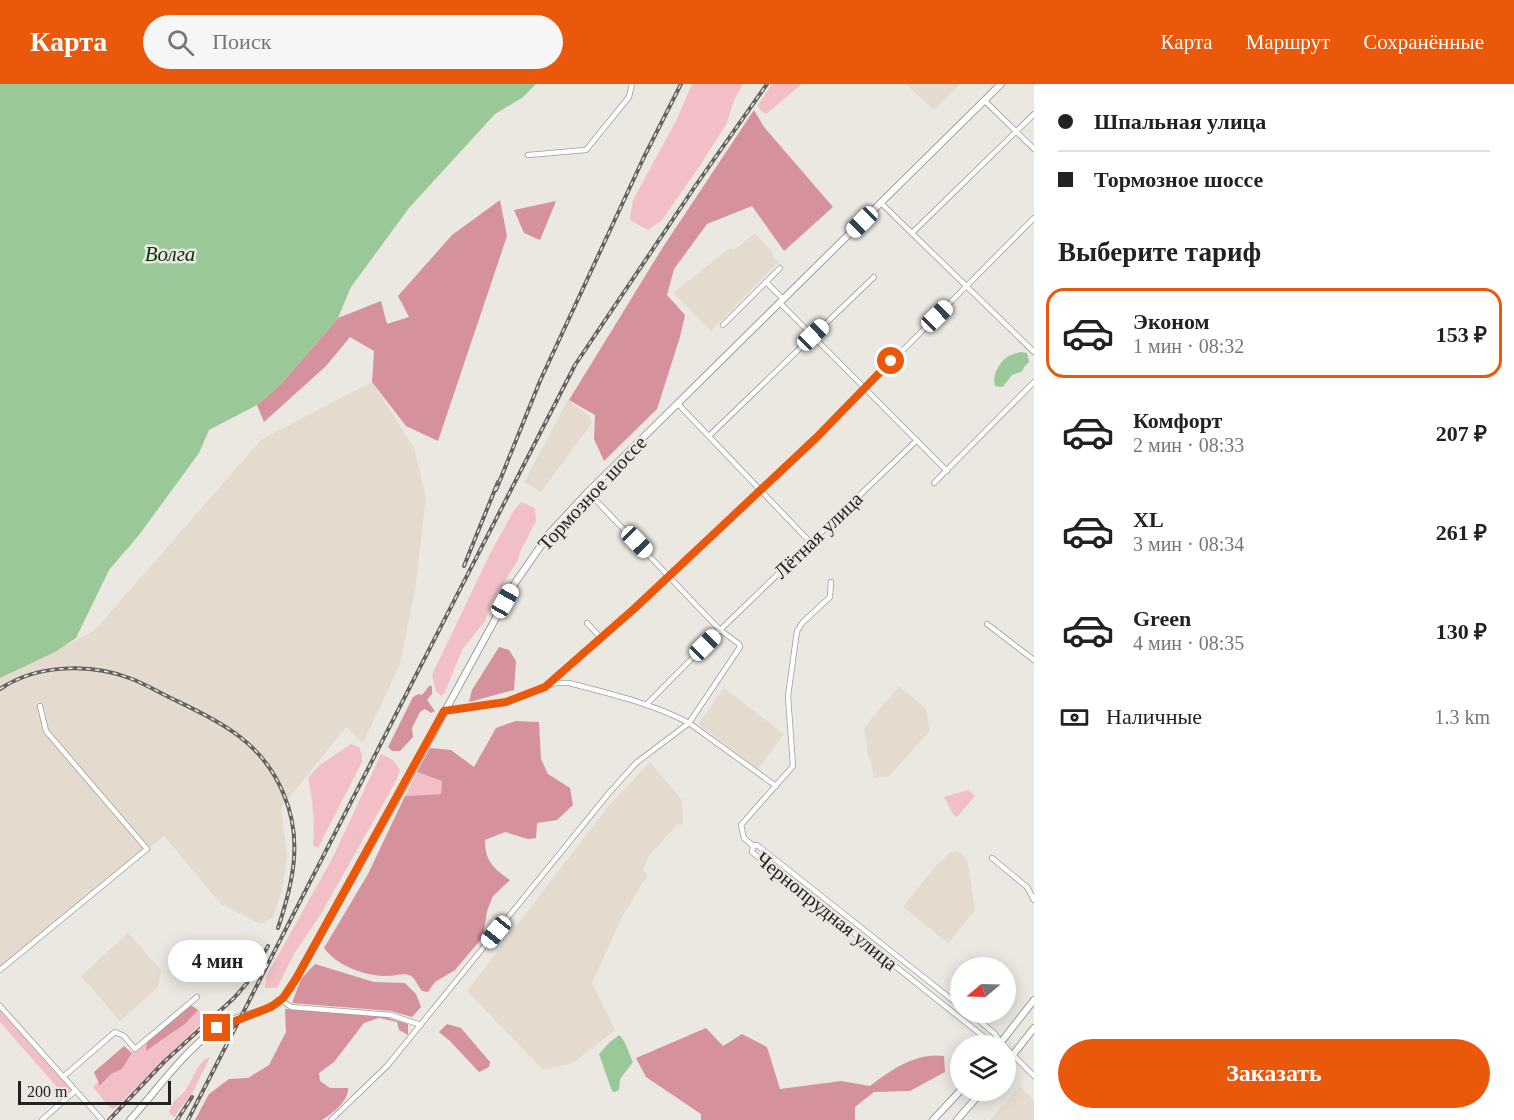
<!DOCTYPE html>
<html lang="ru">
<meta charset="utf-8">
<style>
:root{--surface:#fff;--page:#f6f6f6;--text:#222;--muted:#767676;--line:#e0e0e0;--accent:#ea580c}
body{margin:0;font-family:Georgia,serif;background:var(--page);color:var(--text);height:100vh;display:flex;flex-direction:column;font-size:22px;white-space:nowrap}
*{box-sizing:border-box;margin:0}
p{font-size:20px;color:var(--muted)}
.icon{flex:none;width:33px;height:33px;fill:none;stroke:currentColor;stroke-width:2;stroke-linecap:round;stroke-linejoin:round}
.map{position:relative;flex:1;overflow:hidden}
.side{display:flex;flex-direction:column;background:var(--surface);width:480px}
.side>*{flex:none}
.top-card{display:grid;align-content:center;height:132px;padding:0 24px;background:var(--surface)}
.needle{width:39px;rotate:251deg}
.fabs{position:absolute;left:950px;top:873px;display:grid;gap:12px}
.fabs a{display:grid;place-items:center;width:66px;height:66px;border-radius:50%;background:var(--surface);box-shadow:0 3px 15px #0003;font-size:30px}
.scale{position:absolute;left:18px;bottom:15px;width:153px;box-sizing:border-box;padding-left:6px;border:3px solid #242220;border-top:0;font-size:16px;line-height:21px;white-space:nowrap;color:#242220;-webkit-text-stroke:4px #ebe7e1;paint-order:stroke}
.end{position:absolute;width:27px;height:27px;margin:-14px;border:8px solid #ea580c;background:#fff;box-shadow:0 0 0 3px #fff}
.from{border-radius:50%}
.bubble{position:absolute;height:42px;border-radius:21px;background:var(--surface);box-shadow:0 3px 15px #0003;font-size:20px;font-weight:700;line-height:42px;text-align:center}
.car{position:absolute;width:18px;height:36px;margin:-18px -9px;border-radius:8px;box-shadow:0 0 4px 2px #0007;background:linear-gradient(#fff 24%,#345 0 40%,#fff 0 76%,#345 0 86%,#fff 0)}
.top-card b{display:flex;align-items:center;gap:21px;height:57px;font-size:22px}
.top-card b+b{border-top:2px solid var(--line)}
.top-card i{width:15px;height:15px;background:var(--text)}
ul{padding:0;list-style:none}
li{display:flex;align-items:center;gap:18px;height:90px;margin:0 12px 9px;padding:0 12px;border:3px solid transparent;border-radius:18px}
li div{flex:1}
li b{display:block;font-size:22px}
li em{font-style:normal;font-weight:700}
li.on{border-color:var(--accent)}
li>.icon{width:54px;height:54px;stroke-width:1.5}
h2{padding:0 24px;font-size:27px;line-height:72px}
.pay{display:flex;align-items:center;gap:15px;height:66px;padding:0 24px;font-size:22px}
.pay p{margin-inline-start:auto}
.button{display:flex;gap:12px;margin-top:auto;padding:12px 24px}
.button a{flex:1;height:69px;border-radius:36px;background:var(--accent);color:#fff;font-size:24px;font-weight:700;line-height:69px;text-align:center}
header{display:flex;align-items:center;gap:36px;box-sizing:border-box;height:84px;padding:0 30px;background:var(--accent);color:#fff}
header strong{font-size:28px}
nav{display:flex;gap:33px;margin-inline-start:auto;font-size:21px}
.search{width:420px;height:54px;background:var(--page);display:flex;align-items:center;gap:15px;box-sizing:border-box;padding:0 21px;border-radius:33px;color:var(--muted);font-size:22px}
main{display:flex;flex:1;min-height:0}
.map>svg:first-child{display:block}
</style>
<header>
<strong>Карта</strong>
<div class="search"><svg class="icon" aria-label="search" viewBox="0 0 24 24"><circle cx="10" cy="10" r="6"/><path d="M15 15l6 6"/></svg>Поиск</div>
<nav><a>Карта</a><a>Маршрут</a><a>Сохранённые</a></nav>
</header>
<main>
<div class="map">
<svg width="1034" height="1036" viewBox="0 0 1034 1036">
<rect width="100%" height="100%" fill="#ebe7e1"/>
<g fill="#e4dbce">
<path d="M906,0H960L934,26Z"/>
<path d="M755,149L773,169L772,171L778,178L711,247L673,209L731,163L734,166Z"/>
<path d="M372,298L414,364L426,414L415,506L400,580L363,659L346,643L281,724L287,772L283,802L273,834L261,840L221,820L164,752L0,886V594L94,547L262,355Z"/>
<path d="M568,316L589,332L592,339L541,408L524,398Z"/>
<path d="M899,602L926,625L930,647L889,692L874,694L871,677L868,672L864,644Z"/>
<path d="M724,604L784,650L758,685L698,640Z"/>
<path d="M650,678L682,716L683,738L681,741L678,740L650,770L642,786L648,790L622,833L592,899L615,946L573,979L543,986L467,907L606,725Z"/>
<path d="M958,767L967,775L975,826L948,859L903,823L937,780L945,775L949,769Z"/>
<path d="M128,849L161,886L158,903L120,937L81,892Z"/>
<path d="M1020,1002L1034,1017V1036H990Z"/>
</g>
<g fill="#f3bfc7">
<path d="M692,0H743L734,16L727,39L699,83L662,136L648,146L630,136L633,116L677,35Z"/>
<path d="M772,0H802L766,30L759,25L758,21Z"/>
<path d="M521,418L535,424L536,437L520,468L518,476L492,517L485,537L462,566L445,608L441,612L436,607L432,591L489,472L513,428Z"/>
<path d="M351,660L359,663L362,671V678L318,764L313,761C315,738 313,717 308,694L320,681Z"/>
<path d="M381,670L393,676L400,686L397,695L322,828L294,870L277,904H265L267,891L332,775Z"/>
<path d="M417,688L442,697L441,710L405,712Z"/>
<path d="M968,706L975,712L957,733L953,730L944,713Z"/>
<path d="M0,926L71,1006L64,1011L0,938Z"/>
<path d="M198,926L206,935L116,1023L113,1025L110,1024L93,1003L98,998L101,1002L111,990L122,985L132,969L147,957V966C166,954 183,943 198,926Z"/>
<path d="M210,973L193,1008L174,1033L169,1028C174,1013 180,1015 187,1004C194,994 197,977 210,973Z"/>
</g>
<g fill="#d5929d">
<path d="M754,26L764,43L833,123L784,167L752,122L707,140L674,185L667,211L685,231L680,253L657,325L604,377L594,355L595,331L569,316L663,163Z"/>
<path d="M500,116L507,152L438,357L406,342L372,298L374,267L350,253L326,282L264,338L257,321L280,301L338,234L381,217L387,240L409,233L398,212L452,151Z"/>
<path d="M556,117L540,156L524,149L514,126Z"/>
<path d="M499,563L509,566L516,577L514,606L469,618L472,606Z"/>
<path d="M430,601L432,603V610L427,616L435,627L431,629L425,625L420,628L412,644L413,653L400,667H392L388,663L413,613L419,610L422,611Z"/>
<path d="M516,637L539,638L541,675L548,690L570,704L573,721L557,736L537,739L536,754L528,755L505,748L485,756C485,777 493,784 510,796L493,812L487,827L483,853L455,886L435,898L428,908L422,907C419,903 415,895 411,892C404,888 395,892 387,892C365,892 337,882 324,864L368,790L405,712L441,710L442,697L417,688L430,664L451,666L474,683L496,644Z"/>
<path d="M315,880L374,898L405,899L416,910L421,923L412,933L391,927L292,919L301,895Z"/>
<path d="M191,921L198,926L185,940L146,967L147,957Z"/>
<path d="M285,925L379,931L408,940V951L399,946L397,938L379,934L364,939L334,978L319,989L320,997L330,1004H348C349,1017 332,1030 322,1036H195L209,1010L229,995L248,994L269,981L286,948Z"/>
<path d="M447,940L461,944L490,978L489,983L479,988L450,957L439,948Z"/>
<path d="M706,944L723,962L742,950L767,963L780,1005L841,997L870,1002C891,986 916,968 944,972L945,988L910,1007L874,1008L855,1023V1036H701V1030L646,993L636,974Z"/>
<path d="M124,962L132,969L122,985L111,990L100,1002L94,988Z"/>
</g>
<g fill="#9bc898">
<path d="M0,0H536L522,14L495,30L409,124L351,203L338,234L280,301L257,321L209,346L199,369L139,451L109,486L76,554L55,568L0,594Z"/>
<path d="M1020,268L1027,269L1029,278L1024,283C1022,291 1017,287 1011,292C1008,296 1005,300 1003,303L995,302C992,293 998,280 1006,274C1009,271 1016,270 1020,268Z"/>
<path d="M619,951C627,958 628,969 633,978L620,995L619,1006L615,1008L612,1007L599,970L610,958Z"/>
</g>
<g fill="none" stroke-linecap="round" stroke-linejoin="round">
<defs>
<g id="street">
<path d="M985,17L1034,65"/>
<path d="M528,71L586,66L629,13L632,0"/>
<path d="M881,119L1034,268"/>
<path d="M912,149L1034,30"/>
<path d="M766,198L783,215"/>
<path d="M780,219L947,387"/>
<path d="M723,241L780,184"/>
<path d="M678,320L811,459"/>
<path d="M709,352L874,193"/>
<path d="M934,399L1034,298"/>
<path d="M587,539L600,553"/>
<path d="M987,540L1034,576"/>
<path d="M549,601L556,599H569C610,610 652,619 689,639L776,702"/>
<path d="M646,621L720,546L917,356"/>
<path d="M444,627L506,618L545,603L635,524L816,354L1034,134"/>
<path d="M753,762L744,754L741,741L793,682L788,612L797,547L803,538L830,513L831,498"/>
<path d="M992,774L1027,803L1034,816"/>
<path d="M0,886L147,765L46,647L40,622"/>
<path d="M281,916L291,923L391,931L421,941"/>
<path d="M0,922L102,1036"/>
<path d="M960,922L757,761L753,762L752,768L989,957L1000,959"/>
<path d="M969,928L995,950L1003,962"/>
<path d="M1005,963L1034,992"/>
<path d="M63,993L115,948L124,952L135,965L197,913"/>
<path d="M42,1036L75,1007"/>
<path d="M331,1036L387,982L609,709L636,679L689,639L740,563L739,560L720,546L588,408"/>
</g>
<g id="secondary">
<path d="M998,962L1034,916"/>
<path d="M1005,981L1034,944"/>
<path d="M130,1036C157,1006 182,970 215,945C234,930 263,932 282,915C288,910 293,900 297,893L415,682L515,499L549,450L588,408L1001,0"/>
<path d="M933,1036L961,1006"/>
<path d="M957,1036L983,1006"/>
</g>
</defs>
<use href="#street" stroke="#a19d97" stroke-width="6"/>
<use href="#secondary" stroke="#a19d97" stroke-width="8"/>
<use href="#street" stroke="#fff" stroke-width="4.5"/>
<use href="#secondary" stroke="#fff" stroke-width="6"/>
<defs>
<g id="rail">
<path d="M496,406L540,297L644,73L681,0"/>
<path d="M464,482L498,398"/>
<path d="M0,605C37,580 91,579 132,595C147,601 162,610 177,617C224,640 263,659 284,711C303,756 293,799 278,844"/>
<path d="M109,1036L164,978L234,914L247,899L268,862"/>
<path d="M177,1036L192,1013"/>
<path d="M188,1036L575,281L696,101L767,0"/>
</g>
</defs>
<use href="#rail" stroke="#64615e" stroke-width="4"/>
<use href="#rail" stroke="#ebe7e1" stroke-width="1.5" stroke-dasharray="4.5" stroke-linecap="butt"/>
</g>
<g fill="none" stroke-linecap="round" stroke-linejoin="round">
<path stroke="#ea580c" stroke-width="8" d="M217,944L271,923L283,914L297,893L444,627L506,618L545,603L635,524L816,354L891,277"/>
</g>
<g text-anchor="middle" stroke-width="5" stroke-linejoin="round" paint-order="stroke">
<g font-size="20" fill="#242220" stroke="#ebe7e1">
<text transform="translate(592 409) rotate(-47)" y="7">Тормозное шоссе</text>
<text transform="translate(818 451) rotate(-44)" y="7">Лётная улица</text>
<text transform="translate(827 827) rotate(39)" y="7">Чернопрудная улица</text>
</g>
<g font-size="21" font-style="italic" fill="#033506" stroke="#ebe7e1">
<text x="170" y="177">Волга</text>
</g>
</g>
</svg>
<div class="fabs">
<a><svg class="needle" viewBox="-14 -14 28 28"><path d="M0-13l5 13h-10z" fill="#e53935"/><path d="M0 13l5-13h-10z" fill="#767676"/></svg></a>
<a><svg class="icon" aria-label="layers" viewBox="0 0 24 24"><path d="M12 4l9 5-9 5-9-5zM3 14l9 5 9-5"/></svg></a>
</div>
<div class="scale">200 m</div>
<i class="end from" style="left:891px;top:277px"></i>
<i class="end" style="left:217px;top:944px"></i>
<div class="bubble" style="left:168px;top:856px;width:99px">4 мин</div>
<i class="car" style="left:862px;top:138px;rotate:225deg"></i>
<i class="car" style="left:937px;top:232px;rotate:46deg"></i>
<i class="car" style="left:813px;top:251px;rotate:46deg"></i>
<i class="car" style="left:637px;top:458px;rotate:136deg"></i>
<i class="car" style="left:505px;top:517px;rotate:29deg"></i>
<i class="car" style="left:705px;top:561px;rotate:45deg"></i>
<i class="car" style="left:496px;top:848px;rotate:219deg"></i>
</div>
<section class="side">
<div class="top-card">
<b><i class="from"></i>Шпальная улица</b>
<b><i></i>Тормозное шоссе</b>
</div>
<h2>Выберите тариф</h2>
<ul>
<li class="on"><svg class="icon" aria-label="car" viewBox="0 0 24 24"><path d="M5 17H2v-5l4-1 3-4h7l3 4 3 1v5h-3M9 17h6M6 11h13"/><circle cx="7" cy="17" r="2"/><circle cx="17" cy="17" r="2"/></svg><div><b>Эконом</b><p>1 мин · 08:32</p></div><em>153 ₽</em></li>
<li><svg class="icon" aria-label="car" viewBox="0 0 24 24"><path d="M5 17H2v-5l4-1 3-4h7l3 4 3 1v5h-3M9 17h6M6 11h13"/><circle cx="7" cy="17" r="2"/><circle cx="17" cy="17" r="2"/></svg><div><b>Комфорт</b><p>2 мин · 08:33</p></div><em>207 ₽</em></li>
<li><svg class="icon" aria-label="car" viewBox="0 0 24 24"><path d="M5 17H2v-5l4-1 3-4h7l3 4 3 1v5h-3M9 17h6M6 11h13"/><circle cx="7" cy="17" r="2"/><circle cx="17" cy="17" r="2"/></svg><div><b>XL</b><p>3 мин · 08:34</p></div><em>261 ₽</em></li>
<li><svg class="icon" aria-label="car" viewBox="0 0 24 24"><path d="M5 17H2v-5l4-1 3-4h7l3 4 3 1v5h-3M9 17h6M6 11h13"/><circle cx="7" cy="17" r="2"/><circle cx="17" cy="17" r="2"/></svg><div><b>Green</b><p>4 мин · 08:35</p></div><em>130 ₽</em></li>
</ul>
<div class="pay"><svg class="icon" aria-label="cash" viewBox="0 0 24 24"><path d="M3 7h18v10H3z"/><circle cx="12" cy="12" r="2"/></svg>Наличные<p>1.3 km</p></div>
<div class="button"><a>Заказать</a></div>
</section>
</main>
